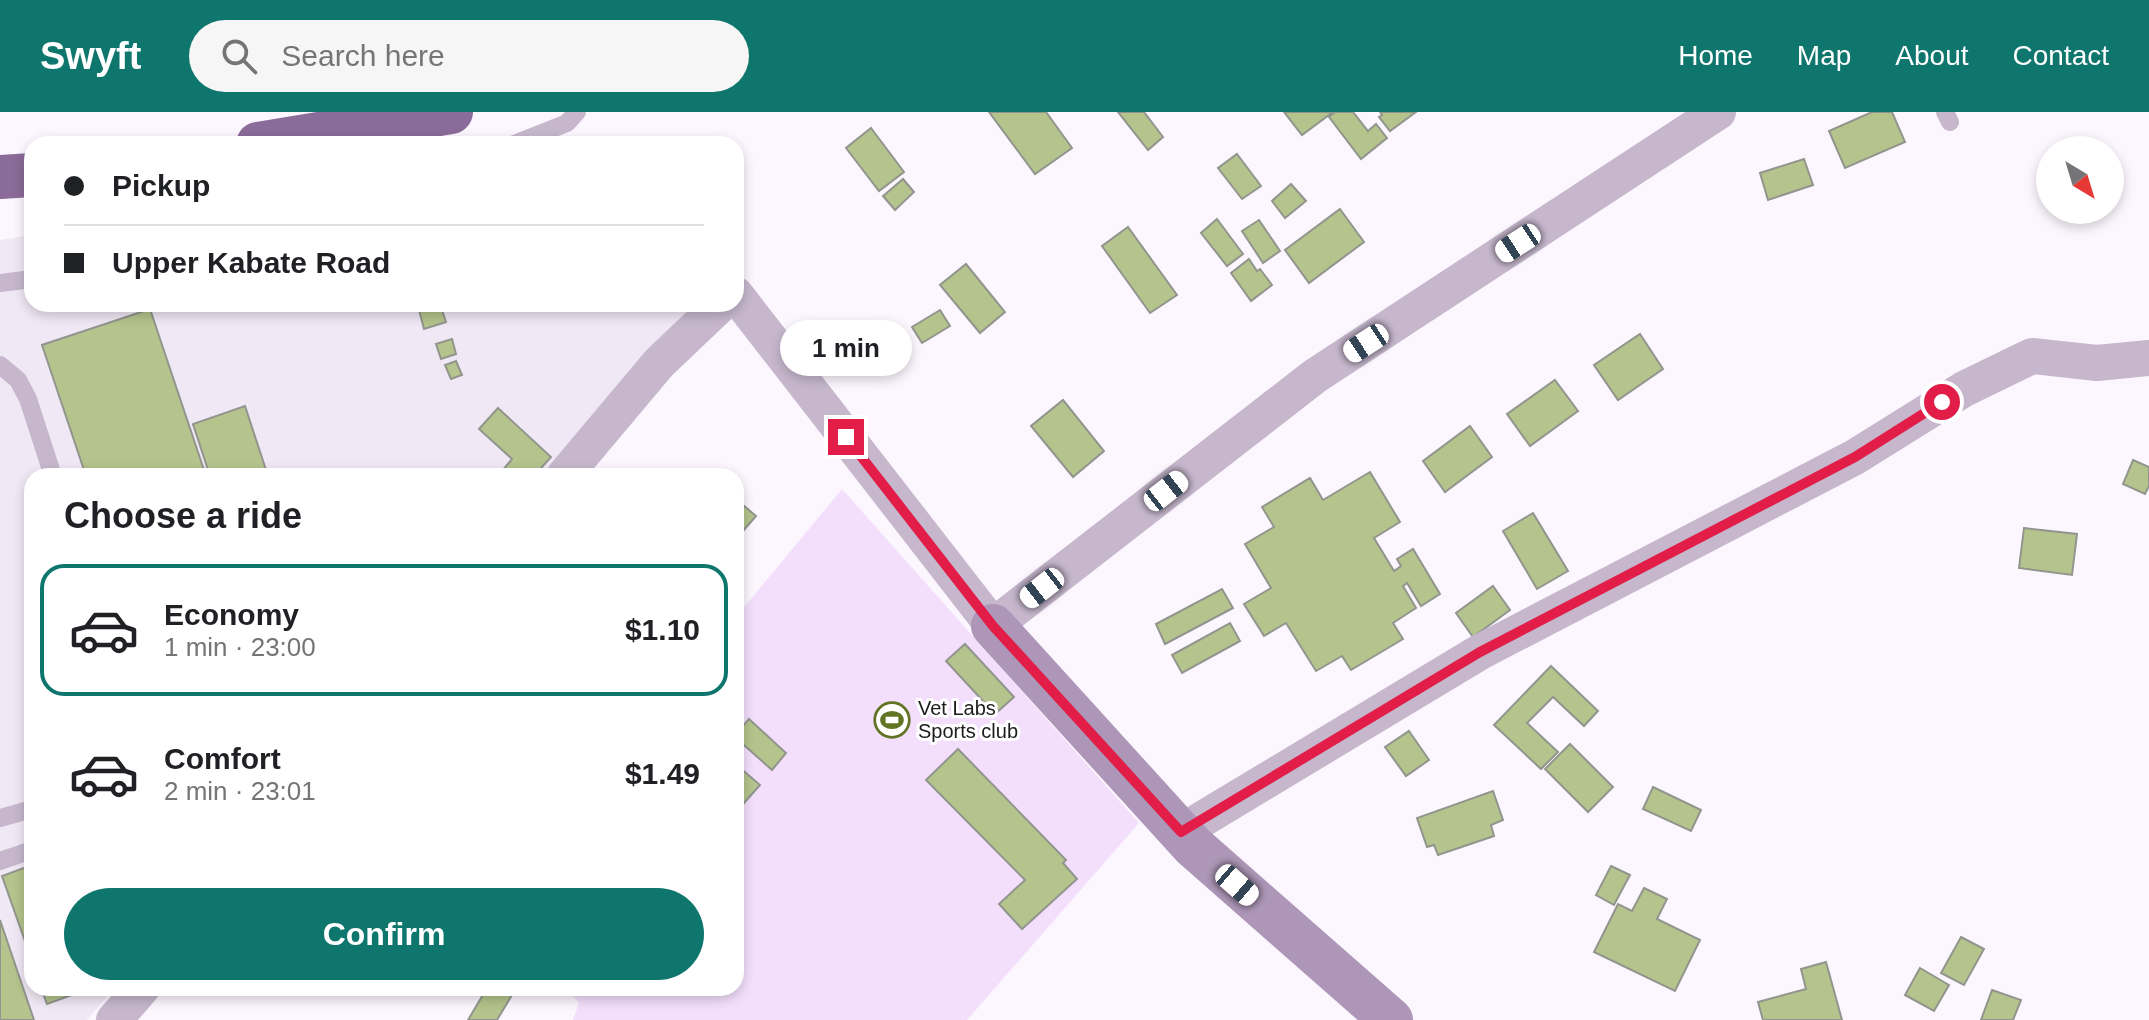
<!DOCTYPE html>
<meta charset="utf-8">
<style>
:root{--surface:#fff;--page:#f6f6f6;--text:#202124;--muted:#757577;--line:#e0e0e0;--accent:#0f766e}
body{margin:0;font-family:Helvetica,sans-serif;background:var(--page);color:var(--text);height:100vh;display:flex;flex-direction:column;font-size:30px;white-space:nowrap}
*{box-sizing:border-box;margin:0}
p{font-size:26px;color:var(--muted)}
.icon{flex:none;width:44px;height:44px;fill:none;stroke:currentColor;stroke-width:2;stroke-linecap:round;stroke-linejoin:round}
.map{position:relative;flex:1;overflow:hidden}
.drawer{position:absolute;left:24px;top:356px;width:720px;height:528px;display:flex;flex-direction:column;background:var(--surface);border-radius:24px;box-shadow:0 4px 12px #0003}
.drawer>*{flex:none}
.banner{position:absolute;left:24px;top:24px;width:720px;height:176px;border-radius:24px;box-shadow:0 4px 12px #0003;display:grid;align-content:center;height:176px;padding:0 40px;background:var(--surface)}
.needle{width:52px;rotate:142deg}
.tools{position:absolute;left:2036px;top:24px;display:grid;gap:16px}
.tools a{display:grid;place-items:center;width:88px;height:88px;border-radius:50%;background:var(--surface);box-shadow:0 4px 12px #0003;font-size:40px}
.end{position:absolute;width:36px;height:36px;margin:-18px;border:10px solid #e11d48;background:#fff;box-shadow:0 0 0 4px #fff}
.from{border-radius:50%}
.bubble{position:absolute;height:56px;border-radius:28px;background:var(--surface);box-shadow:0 4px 12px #0003;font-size:26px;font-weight:600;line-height:56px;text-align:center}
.car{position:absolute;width:24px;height:48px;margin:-24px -12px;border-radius:10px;box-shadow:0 0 6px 2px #0007;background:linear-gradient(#fff 24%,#345 0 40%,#fff 0 76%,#345 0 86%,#fff 0)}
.banner b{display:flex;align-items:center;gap:28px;height:76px;font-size:30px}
.banner b+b{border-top:2px solid var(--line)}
.banner i{width:20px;height:20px;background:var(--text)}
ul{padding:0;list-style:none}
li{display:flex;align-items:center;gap:24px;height:132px;margin:0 16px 12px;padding:0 24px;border:4px solid transparent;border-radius:24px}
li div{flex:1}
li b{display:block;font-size:30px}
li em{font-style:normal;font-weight:600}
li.current{border-color:var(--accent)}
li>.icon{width:72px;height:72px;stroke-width:1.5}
h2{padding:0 40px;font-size:36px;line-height:96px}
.button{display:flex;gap:16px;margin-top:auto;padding:16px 40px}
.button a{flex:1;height:92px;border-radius:48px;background:var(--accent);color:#fff;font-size:32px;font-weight:600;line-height:92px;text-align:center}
header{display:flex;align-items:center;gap:48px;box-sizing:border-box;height:112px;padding:0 40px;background:var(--accent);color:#fff}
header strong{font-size:38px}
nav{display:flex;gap:44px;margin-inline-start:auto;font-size:28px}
.search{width:560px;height:72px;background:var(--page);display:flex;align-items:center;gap:20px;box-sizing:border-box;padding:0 28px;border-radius:44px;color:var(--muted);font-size:30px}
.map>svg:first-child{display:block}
</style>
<header>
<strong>Swyft</strong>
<div class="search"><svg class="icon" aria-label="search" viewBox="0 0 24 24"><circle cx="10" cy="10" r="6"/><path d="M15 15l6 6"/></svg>Search here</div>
<nav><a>Home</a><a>Map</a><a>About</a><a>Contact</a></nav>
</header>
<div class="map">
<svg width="2149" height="908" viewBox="0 0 2149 908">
<rect width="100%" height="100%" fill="#fcf7fe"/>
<path fill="#f1e8f5" d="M32,123V192H705L555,364H32V876H114L87,908H0V128Z"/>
<path fill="#f3dffc" d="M842,377L1139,711L967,908H573L579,891L566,876H736V505Z"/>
<g fill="#b4c48c" stroke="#92958e" stroke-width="2">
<path d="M989,0H1046L1072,36L1035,62Z"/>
<path d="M1118,0H1144L1163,25L1148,38Z"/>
<path d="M1284,0H1333L1302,23Z"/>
<path d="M1335,0H1353L1368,19L1376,12L1387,26L1361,47L1329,5Z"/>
<path d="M1380,0H1416L1390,19L1379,5L1382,3Z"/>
<path d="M1872,0H1892L1905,30L1845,56L1829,19Z"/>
<path d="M871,16L904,60L879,79L846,36Z"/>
<path d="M1237,42L1261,74L1242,87L1218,56Z"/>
<path d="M1804,47L1813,73L1768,88L1760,61Z"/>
<path d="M903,67L914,80L895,98L883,84Z"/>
<path d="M1291,72L1306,89L1285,106L1272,89Z"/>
<path d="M1340,97L1364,130L1309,171L1285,138Z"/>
<path d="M1217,107L1243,142L1227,154L1201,121Z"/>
<path d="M1259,108L1280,139L1263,151L1242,119Z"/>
<path d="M1128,115L1177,183L1150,201L1102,134Z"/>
<path d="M1249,147L1257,159L1260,157L1272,173L1251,189L1231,161Z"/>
<path d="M966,152L1005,200L980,221L940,173Z"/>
<path d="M436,192H440L446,210L424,217L419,198Z"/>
<path d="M150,197L206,364H86L42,233Z"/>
<path d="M940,198L950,214L922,231L912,215Z"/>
<path d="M1640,222L1663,257L1618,288L1594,253Z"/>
<path d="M452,227L456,242L441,247L436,232Z"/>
<path d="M456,249L462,263L451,267L445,253Z"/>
<path d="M1555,268L1578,299L1530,334L1507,302Z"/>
<path d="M1063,288L1104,339L1073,365L1031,314Z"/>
<path d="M245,294L268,364H210L193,312Z"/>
<path d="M498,296L551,345L534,364H498L512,347L479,317Z"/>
<path d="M1470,314L1492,345L1445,380L1423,349Z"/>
<path d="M2133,348L2149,355V374L2145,382L2123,372Z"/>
<path d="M1370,360L1400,410L1374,426L1394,459L1401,454L1397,447L1413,437L1440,482L1421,494L1407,471L1403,474L1416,496L1393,511L1403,527L1351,558L1342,544L1316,559L1286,511L1264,524L1244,492L1271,476L1245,432L1274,415L1262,395L1310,366L1323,388Z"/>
<path d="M736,387L756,404L736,427Z"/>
<path d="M1533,401L1568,459L1537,477L1503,419Z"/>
<path d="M2024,416L2077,422L2072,463L2019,456Z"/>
<path d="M1493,474L1510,498L1473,525L1456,501Z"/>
<path d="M1222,477L1233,496L1165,532L1156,512Z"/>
<path d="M1230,511L1240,529L1182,561L1172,543Z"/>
<path d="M965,532L1014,585L995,602L946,549Z"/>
<path d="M1551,554L1598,599L1584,614L1553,585L1527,611L1558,640L1541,657L1494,613Z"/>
<path d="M749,607L786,641L772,658L736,626V622Z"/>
<path d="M1409,619L1429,648L1406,664L1385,635Z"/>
<path d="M1570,632L1613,675L1588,700L1545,657Z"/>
<path d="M958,637L1066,748L1063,751L1077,767L1022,817L999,792L1025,768L926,668Z"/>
<path d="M739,655L760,673L744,691L736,684V658Z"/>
<path d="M1653,675L1701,698L1691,719L1643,697Z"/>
<path d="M1493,679L1503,708L1491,713L1494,724L1438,743L1434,733L1427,735L1417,706Z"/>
<path d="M32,753V849L2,764Z"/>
<path d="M1611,754L1630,763L1614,793L1596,783Z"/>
<path d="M1644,776L1667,787L1657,807L1700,828L1675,879L1594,840L1618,792L1632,799Z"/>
<path d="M0,808L34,908H0Z"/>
<path d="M1961,825L1984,837L1964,873L1941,861Z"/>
<path d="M1826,850L1842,908H1763L1758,890L1806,877L1801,857Z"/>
<path d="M1920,856L1949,873L1934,899L1905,883Z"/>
<path d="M41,876H82L83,879L47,892Z"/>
<path d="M487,876H510L515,878L497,908H468Z"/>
<path d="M1992,878L2021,888L2013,908H1981Z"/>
</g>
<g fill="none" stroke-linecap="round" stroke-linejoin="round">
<g stroke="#c6b7cd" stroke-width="18">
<path d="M1945,0L1950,10"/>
<path d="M514,32L567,11L577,0"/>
<path d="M0,171L32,167"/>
<path d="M0,253L18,268L28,287L53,364"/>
<path d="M0,706L32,697"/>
<path d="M0,749L32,738"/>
</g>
<g stroke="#c6b7cd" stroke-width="36">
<path d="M736,183L993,514L1315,264L1718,0"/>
<path d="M564,364L659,251L721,192"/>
<path d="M1181,720L1480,540L1855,345L1964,277L2032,244L2097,251L2149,246"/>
<path d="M114,908L142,876"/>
</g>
<path stroke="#ad96b7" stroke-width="44" d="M993,514L1193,734L1391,908"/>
<g stroke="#8b6b99" stroke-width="44">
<path d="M258,32L451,0"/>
<path d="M0,65L32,63"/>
</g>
</g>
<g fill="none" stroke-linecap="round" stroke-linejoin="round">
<path stroke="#e11d48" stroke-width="10" d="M846,325L993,514L1181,720L1480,540L1855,345L1942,290"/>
</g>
<defs>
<symbol id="stadium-ring" viewBox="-11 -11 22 22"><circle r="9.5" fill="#fff" stroke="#617423" stroke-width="1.5"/><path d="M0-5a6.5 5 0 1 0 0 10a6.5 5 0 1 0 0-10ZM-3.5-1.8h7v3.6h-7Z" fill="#617423"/></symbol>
</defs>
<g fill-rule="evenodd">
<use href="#stadium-ring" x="872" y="588" width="40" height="40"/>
</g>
<g text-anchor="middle" stroke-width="6" stroke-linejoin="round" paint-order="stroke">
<g font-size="20" fill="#1c1b1d" stroke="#fff" text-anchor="start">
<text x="918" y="603">Vet Labs<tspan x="918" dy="23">Sports club</tspan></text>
</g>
</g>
</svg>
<div class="tools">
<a><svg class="needle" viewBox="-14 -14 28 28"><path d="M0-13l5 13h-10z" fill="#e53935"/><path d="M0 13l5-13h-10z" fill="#757577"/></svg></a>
</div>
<i class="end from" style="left:1942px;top:290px"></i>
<i class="end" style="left:846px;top:325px"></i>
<div class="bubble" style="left:780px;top:208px;width:132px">1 min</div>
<i class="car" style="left:1518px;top:131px;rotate:237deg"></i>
<i class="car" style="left:1366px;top:231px;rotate:237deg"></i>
<i class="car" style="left:1166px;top:379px;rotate:52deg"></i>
<i class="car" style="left:1042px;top:476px;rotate:232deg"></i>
<i class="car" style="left:1237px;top:773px;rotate:131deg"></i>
<div class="banner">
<b><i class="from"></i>Pickup</b>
<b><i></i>Upper Kabate Road</b>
</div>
<section class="drawer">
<h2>Choose a ride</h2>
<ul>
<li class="current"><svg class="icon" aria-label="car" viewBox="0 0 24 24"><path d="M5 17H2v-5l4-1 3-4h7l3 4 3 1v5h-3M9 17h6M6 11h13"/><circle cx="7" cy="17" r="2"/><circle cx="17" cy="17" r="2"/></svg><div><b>Economy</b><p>1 min · 23:00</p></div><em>$1.10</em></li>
<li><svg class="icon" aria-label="car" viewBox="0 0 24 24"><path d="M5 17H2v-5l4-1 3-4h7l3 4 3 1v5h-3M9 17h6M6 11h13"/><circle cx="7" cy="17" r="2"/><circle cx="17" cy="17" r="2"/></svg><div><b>Comfort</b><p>2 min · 23:01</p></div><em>$1.49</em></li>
</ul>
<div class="button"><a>Confirm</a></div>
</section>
</div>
